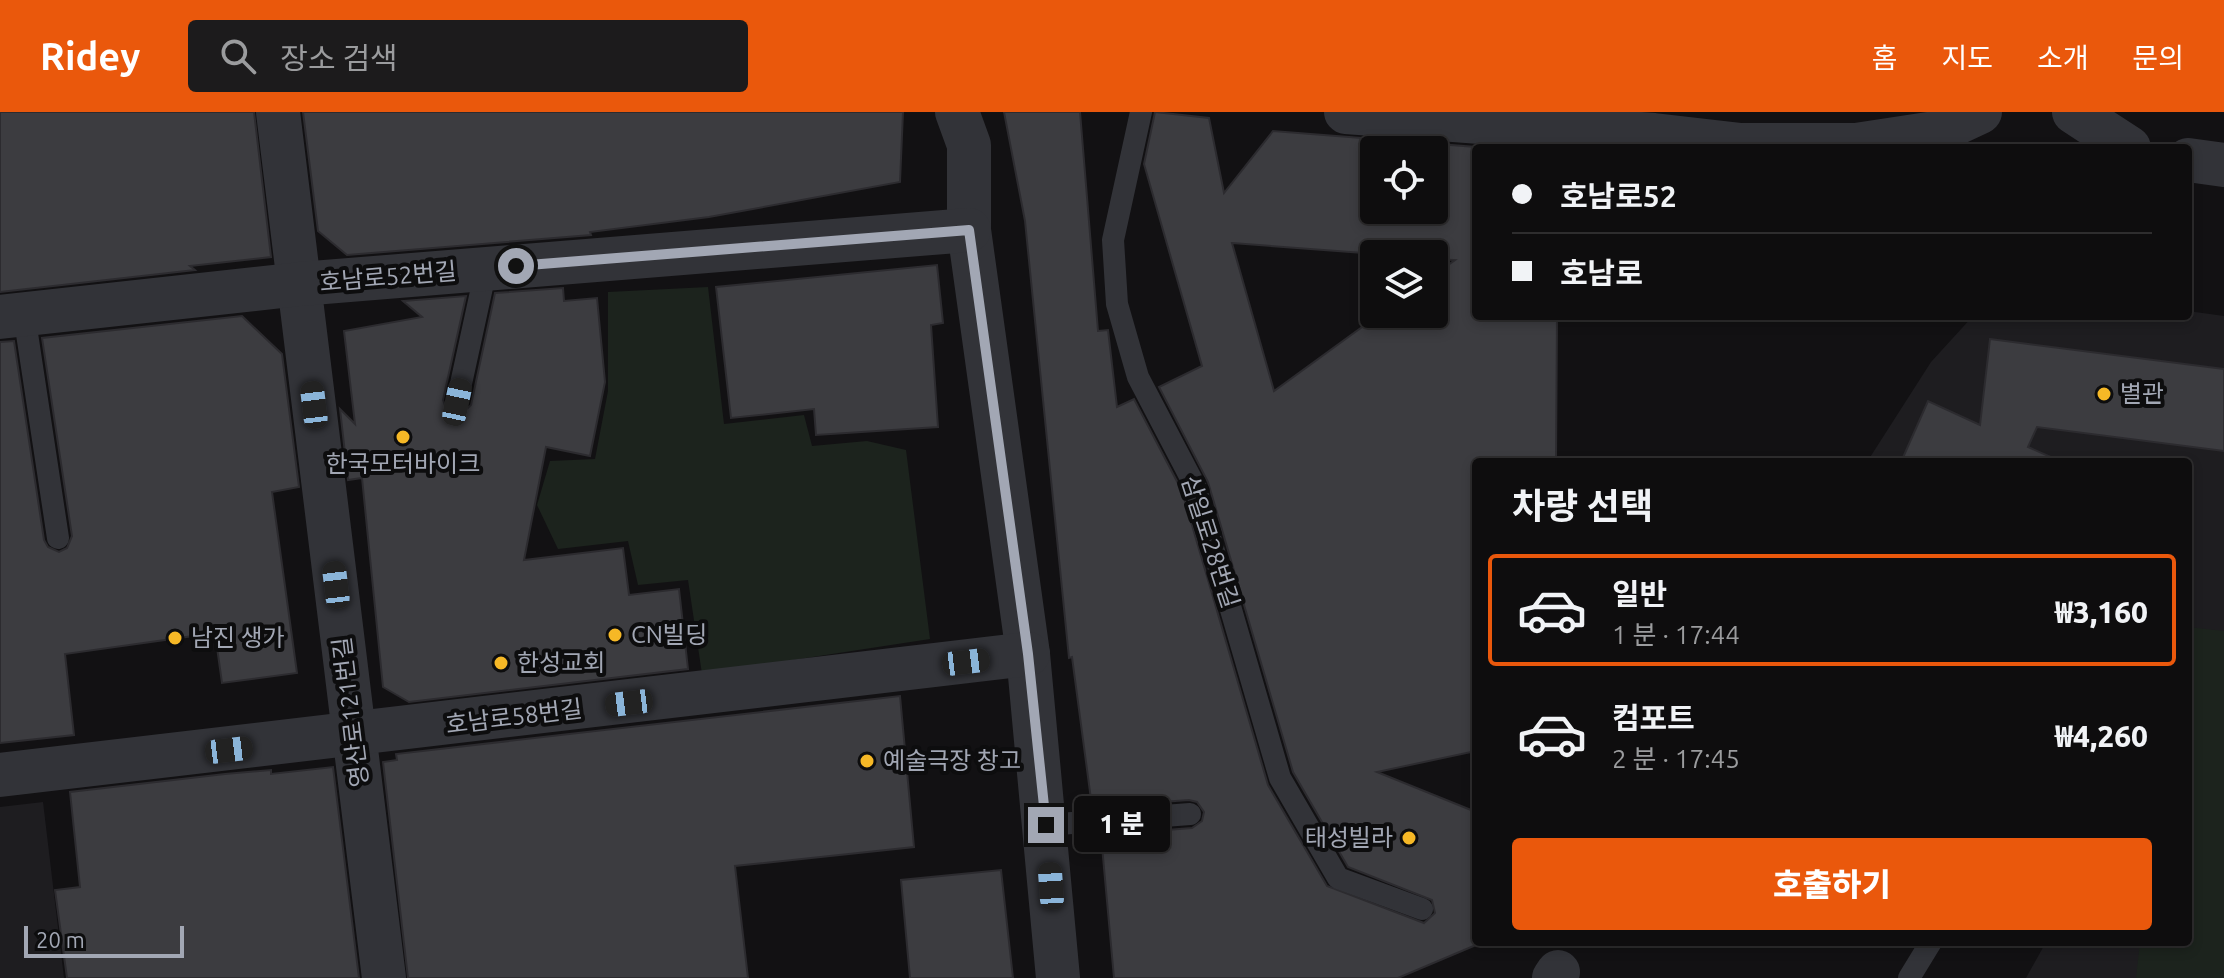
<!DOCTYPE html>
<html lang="ko">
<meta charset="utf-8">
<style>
:root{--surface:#0e0d0e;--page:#1c1b1c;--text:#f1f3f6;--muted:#9b9c9e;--line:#2e2d2e;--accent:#ea580c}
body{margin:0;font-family:Ubuntu,"Noto Sans KR",sans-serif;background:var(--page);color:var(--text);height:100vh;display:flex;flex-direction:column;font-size:30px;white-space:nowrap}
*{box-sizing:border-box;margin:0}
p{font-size:26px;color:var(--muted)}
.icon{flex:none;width:44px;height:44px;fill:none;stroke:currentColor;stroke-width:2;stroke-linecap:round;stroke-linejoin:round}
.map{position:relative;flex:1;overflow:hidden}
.drawer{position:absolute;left:1472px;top:346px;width:720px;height:488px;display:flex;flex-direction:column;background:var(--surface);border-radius:8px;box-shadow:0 4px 12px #0003,0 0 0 2px var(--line)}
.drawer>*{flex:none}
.top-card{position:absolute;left:1472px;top:32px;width:720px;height:176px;border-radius:8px;box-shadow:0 4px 12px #0003,0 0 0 2px var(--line);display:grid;align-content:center;height:176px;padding:0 40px;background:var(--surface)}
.buttons{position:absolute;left:1360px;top:24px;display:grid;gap:16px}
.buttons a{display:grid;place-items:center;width:88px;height:88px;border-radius:8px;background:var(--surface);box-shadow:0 4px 12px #0003,0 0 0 2px var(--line);font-size:40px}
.scale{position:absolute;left:24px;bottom:20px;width:160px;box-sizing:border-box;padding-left:8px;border:4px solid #a2a7b4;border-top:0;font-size:22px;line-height:28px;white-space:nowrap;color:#a2a7b4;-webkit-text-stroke:6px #0d0d0e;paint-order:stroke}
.end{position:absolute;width:36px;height:36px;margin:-18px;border:10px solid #a2a7b4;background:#111;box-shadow:0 0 0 4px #111}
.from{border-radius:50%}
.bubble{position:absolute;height:56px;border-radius:8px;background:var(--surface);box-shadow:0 4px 12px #0003,0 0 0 2px var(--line);font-size:26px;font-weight:800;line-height:56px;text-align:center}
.car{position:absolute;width:24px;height:48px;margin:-24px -12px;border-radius:10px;box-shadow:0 0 6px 2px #0007;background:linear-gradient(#222 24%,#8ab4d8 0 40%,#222 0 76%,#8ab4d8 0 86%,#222 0)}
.top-card b{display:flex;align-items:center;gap:28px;height:76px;font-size:30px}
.top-card b+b{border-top:2px solid var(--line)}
.top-card i{width:20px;height:20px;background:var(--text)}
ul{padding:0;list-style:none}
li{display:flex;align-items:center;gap:24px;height:112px;margin:0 16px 12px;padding:0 24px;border:4px solid transparent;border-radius:8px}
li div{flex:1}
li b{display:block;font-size:30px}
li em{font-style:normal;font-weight:800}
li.current{border-color:var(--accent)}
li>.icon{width:72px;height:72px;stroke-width:1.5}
h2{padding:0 40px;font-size:36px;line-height:96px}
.cta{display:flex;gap:16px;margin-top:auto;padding:16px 40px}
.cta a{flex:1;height:92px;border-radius:8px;background:var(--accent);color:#fff;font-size:32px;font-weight:800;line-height:92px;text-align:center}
header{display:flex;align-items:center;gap:48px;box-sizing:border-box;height:112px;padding:0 40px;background:var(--accent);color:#fff}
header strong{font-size:38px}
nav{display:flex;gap:44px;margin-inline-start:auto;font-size:28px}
.search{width:560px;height:72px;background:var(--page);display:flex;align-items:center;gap:20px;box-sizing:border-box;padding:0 28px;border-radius:8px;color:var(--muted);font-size:30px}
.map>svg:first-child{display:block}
</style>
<header>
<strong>Ridey</strong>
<div class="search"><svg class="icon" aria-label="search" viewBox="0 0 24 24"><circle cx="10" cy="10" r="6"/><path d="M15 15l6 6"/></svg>장소 검색</div>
<nav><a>홈</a><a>지도</a><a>소개</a><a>문의</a></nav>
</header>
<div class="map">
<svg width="2224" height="866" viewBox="0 0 2224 866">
<rect width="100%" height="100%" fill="#121113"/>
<g fill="#1e1d20">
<path d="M2188,199L2224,204V866H2026L2046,830H2188V350H1867L1931,250L1973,204H2188Z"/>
<path d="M43,690L64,866H0V695Z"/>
</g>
<g fill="#1c231d">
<path d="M708,175L724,312L804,303L812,334L867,329L906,338L930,527L702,562L688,468L638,473L628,429L558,437L537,393L550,349L595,347L608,279V180Z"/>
<path d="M2188,515L2224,519V866H2136L2140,830H2188Z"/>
</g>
<g fill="#3c3c40" stroke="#2c2b2f" stroke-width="2" fill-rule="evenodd">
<path d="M0,0H254L271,145L190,154L195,158L0,180Z"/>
<path d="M303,0H903L900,70L709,105L590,120L591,123L347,143L318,119Z"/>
<path d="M1004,0H1080L1098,219L1108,218L1117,295L1134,287L1182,379L1268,673L1327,774L1424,811L1435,801L1432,788L1348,755L1293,660L1208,370L1159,275L1202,254L1144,52L1155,0L1209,6L1224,81L1273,19L1476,35V204H1557L1556,350H1476V639L1377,660L1476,700V833L1398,866H1114L1101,723L1192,716L1202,709L1204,700L1197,690L1189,688L1092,695L1072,545L1069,546L1025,109ZM1374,38H1434V98H1374ZM1232,131L1377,142H1434V147L1455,148L1434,163V202H1380L1274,279Z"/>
<path d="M937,153L943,211L931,213L938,315L816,323L814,297L731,306L716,175Z"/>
<path d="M563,176L564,189L597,186L605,270L590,344L546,335L524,448L623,436L629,483L679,477L688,557L409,590L383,575L362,366L348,368L340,297L355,312L344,219L422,205L403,189L466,184L443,288L448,301L460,303L471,293L495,181Z"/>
<path d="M242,204L282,242L299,375L272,380L297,561L222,571L215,521L65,542L74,623L0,631V230L14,229L44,428L48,435L59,440L67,436L72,424L42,226Z"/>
<path d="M1990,227L2224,257V339L2037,315L2028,335L2062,350H1901L1928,289L1980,313Z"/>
<path d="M900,584L914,735L735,754L748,866H408L383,650L397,648L396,642Z"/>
<path d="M333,655L359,866H67L55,778L80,775L70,680L225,662L271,658V662Z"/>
<path d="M1001,758L1013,866H910L901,768Z"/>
</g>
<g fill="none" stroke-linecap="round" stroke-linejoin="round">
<g stroke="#323338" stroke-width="22">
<path d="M1141,0L1113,128L1117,192L1138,265L1195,374L1280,666L1338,766L1422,797"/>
<path d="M24,202L58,426"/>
<path d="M457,290L486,157"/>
<path d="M1046,713L1190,702"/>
<path d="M1909,866L1931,830"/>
</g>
<g stroke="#323338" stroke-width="44">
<path d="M278,0L384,866"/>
<path d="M957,0L969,33V118L1028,542L1058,866"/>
<path d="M1346,0L1654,23L1741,33H1856L1935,21L1980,0"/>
<path d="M2074,0L2129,36"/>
<path d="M2188,48L2224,53"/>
<path d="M0,205L300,172L969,118"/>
<path d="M0,663L1028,542"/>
<path d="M1554,866L1558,860"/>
</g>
</g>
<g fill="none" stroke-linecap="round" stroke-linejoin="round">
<path stroke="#a2a7b4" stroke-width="10" d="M516,154L969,118L1028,542L1046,713"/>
</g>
<g fill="#f6b826" stroke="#0d0d0e" stroke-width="3">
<circle cx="2104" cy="282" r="8"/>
<circle cx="403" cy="325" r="8"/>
<circle cx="615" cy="523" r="8"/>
<circle cx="175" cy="526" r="8"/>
<circle cx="501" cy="551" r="8"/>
<circle cx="867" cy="649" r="8"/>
<circle cx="1409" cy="726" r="8"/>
</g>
<g text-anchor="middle" stroke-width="8" stroke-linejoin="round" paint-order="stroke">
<g font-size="24" fill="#a2a7b4" stroke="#0d0d0e">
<text transform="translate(388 165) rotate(-5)" y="8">호남로52번길</text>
<text transform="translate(1210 430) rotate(72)" y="8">삼일로28번길</text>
<text transform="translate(351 600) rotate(-97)" y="8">영산로121번길</text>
<text transform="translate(514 605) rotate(-7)" y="8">호남로58번길</text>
</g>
<g font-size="24" fill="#a2a7b4" stroke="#0d0d0e" text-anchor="start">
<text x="2120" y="290">별관</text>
<text x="403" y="360" text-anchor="middle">한국모터바이크</text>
<text x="631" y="531">CN빌딩</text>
<text x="191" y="534">남진 생가</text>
<text x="517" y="559">한성교회</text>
<text x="883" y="657">예술극장 창고</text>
<text x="1393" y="734" text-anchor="end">태성빌라</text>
</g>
</g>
</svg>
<div class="buttons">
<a><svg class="icon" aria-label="locate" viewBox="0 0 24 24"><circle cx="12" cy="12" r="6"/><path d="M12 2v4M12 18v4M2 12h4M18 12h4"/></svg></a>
<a><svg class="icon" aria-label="layers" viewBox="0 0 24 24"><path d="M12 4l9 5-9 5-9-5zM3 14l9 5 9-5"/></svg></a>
</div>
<div class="scale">20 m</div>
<i class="end from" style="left:516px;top:154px"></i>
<i class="end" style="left:1046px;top:713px"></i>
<div class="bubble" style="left:1074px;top:684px;width:96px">1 분</div>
<i class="car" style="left:457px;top:290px;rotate:12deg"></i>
<i class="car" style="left:314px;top:293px;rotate:353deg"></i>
<i class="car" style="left:336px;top:473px;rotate:353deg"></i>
<i class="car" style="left:966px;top:550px;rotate:83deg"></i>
<i class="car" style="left:629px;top:591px;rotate:263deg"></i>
<i class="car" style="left:229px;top:638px;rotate:83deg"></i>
<i class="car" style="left:1051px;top:774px;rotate:356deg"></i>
<div class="top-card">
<b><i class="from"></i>호남로52</b>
<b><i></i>호남로</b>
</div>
<section class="drawer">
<h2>차량 선택</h2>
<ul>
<li class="current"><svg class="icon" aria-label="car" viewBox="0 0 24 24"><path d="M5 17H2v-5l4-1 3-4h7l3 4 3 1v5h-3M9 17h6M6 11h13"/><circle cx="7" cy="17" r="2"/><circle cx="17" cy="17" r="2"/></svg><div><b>일반</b><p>1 분 · 17:44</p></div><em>₩3,160</em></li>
<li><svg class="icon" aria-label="car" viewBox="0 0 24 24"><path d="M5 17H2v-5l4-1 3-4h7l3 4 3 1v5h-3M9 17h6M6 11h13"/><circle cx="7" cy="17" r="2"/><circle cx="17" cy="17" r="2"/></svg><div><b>컴포트</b><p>2 분 · 17:45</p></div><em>₩4,260</em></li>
</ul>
<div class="cta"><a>호출하기</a></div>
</section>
</div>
